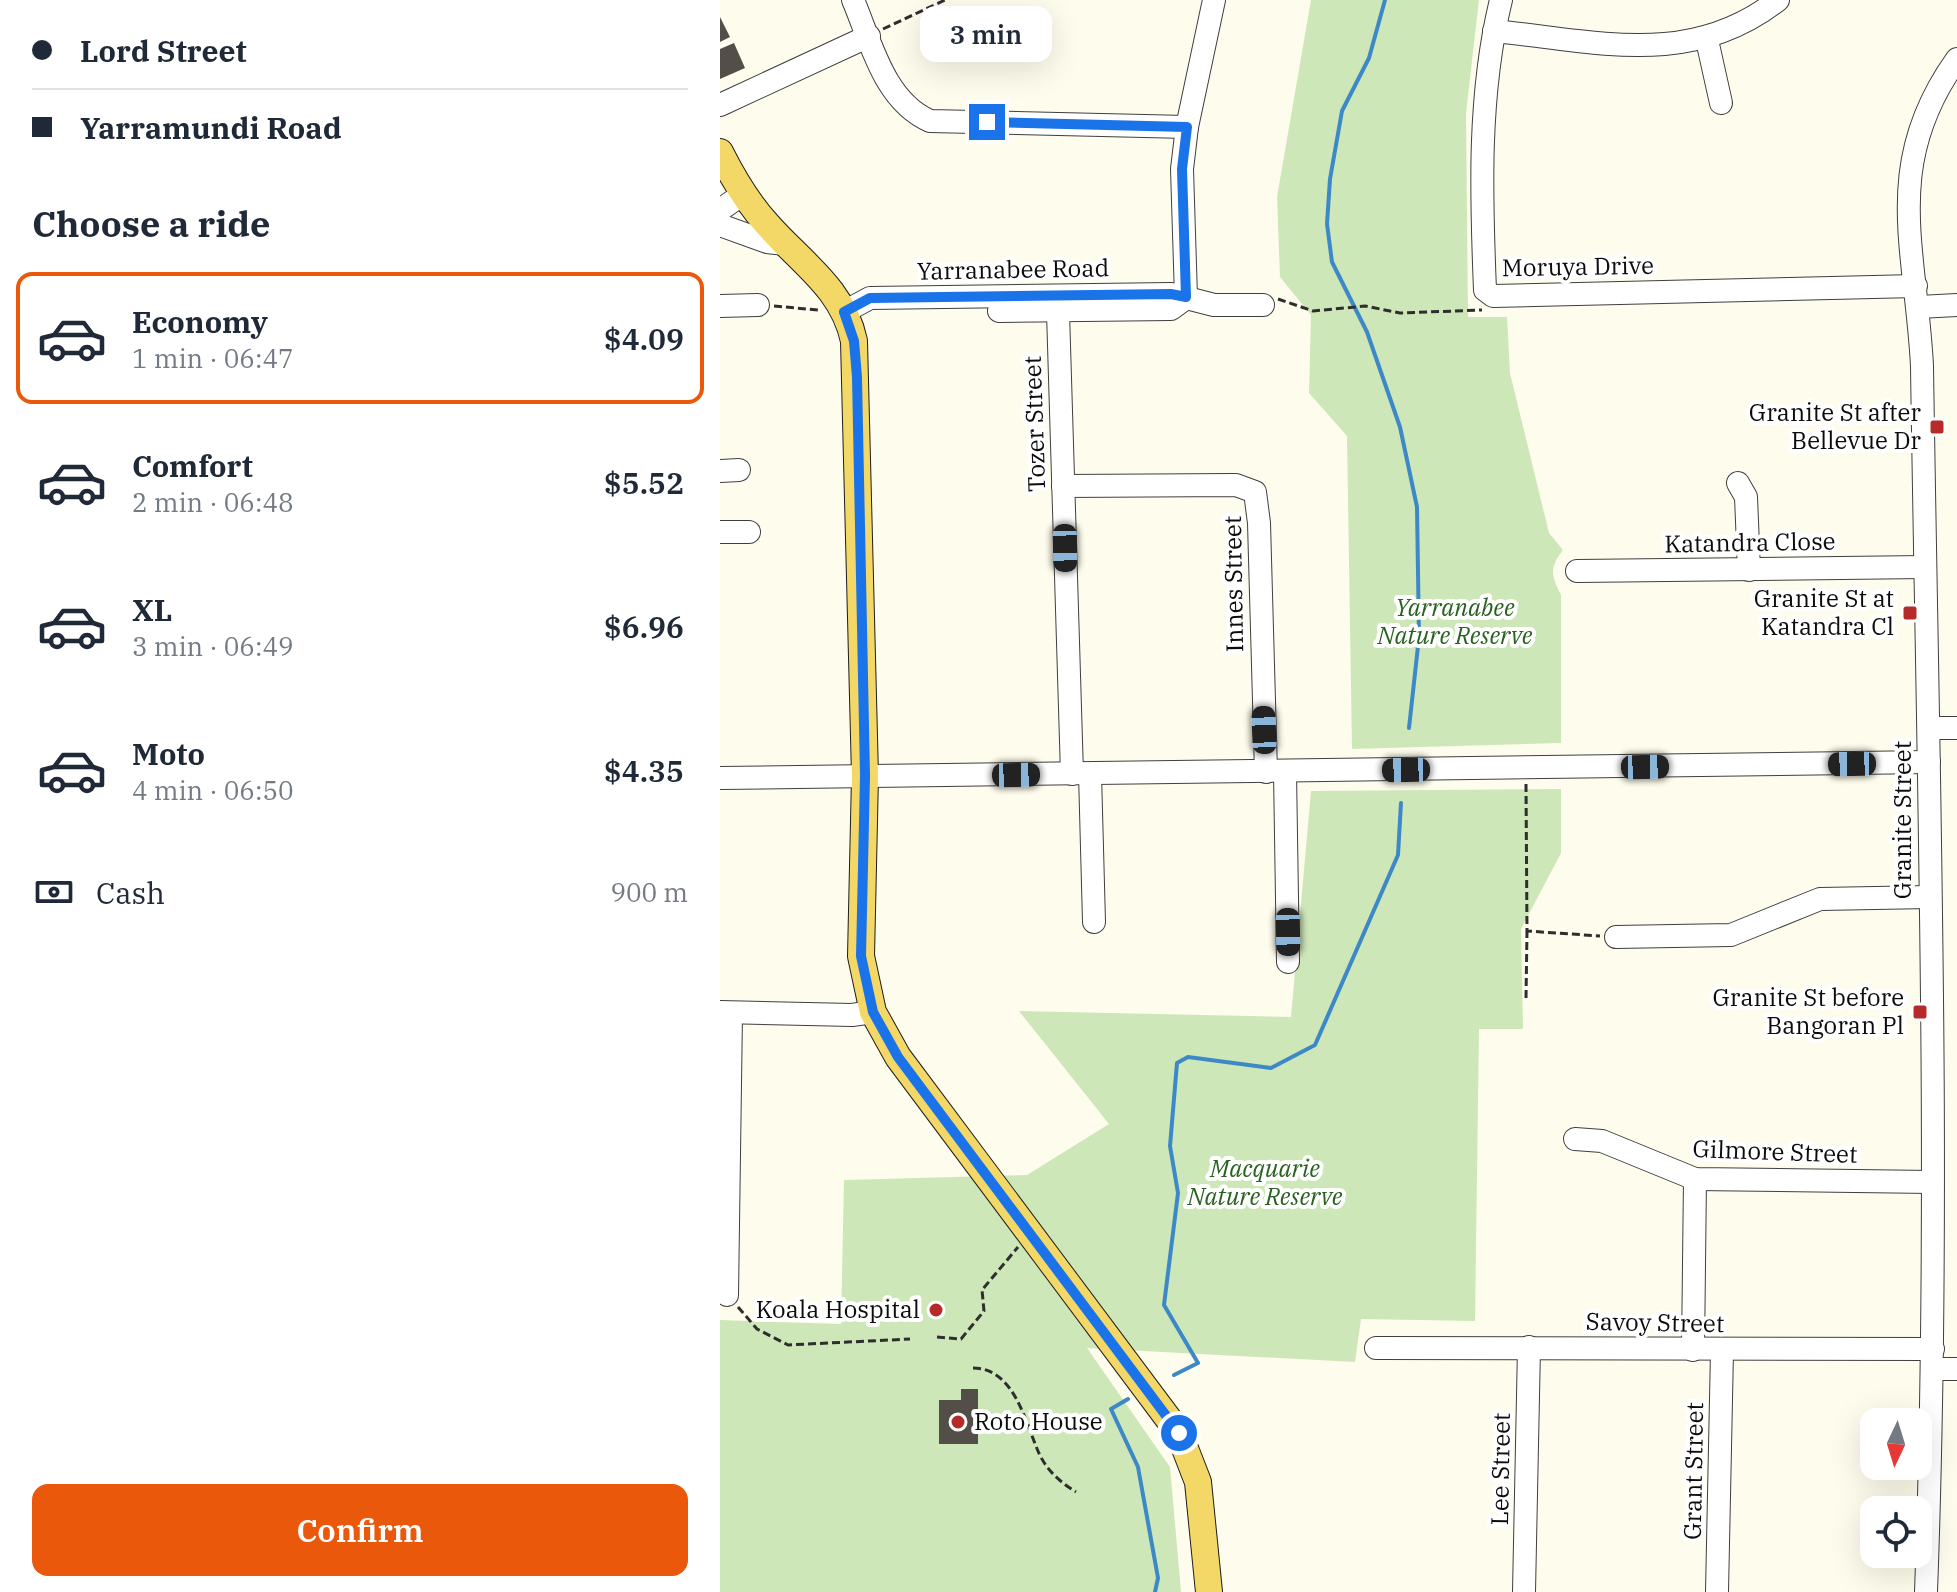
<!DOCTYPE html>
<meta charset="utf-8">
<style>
:root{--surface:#fff;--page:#f6f6f7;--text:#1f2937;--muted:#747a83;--line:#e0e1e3;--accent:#ea580c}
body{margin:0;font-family:"IBM Plex Serif",serif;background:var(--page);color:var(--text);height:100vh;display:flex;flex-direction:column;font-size:30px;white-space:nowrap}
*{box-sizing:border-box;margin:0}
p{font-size:26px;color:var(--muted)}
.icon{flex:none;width:44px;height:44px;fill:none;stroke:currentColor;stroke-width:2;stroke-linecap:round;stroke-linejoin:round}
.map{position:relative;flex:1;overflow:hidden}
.panel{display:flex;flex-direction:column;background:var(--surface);width:720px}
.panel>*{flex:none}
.hud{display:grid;align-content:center;height:176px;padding:0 32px;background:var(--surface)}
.needle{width:52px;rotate:184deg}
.controls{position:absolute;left:1140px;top:1408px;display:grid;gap:16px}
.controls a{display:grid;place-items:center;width:72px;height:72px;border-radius:16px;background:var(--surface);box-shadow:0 8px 32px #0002;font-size:40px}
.end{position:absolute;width:36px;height:36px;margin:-18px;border:10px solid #1a73e8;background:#fff;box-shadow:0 0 0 4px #fff}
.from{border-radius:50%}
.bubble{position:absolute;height:56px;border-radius:16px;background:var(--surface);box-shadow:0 8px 32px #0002;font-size:26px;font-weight:600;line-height:56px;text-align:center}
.car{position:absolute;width:24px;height:48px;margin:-24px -12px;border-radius:10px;box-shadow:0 0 6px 2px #0007;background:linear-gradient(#222 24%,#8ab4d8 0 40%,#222 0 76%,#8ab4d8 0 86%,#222 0)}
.hud b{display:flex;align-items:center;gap:28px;height:76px;font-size:30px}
.hud b+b{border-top:2px solid var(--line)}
.hud i{width:20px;height:20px;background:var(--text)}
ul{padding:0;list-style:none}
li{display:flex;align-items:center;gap:24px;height:132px;margin:0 16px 12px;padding:0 16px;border:4px solid transparent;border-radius:16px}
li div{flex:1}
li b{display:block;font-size:30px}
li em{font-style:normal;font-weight:600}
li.current{border-color:var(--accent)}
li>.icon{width:72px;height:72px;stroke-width:1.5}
h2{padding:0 32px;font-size:36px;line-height:96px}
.pay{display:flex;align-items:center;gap:20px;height:88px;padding:0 32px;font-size:30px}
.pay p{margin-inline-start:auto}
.button{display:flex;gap:16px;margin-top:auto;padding:16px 32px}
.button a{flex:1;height:92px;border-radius:16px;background:var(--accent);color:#fff;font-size:32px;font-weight:600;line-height:92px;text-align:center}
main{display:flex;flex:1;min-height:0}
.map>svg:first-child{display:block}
</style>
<main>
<section class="panel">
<div class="hud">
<b><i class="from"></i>Lord Street</b>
<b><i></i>Yarramundi Road</b>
</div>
<h2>Choose a ride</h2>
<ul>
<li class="current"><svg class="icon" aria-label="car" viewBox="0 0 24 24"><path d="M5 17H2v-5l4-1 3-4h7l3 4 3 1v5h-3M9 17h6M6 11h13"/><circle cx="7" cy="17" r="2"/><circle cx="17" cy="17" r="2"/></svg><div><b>Economy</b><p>1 min · 06:47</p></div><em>$4.09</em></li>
<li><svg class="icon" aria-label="car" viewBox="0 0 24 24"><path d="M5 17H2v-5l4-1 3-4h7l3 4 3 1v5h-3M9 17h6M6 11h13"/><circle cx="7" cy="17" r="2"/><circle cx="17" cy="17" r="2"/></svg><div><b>Comfort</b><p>2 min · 06:48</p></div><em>$5.52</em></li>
<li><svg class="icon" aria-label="car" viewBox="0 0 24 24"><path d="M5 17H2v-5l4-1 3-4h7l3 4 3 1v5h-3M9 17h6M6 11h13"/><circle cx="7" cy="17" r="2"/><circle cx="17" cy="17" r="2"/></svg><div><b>XL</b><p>3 min · 06:49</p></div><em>$6.96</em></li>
<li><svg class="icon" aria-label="car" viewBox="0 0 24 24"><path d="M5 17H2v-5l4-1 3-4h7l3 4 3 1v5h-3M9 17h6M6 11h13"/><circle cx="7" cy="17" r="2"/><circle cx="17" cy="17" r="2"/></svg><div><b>Moto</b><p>4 min · 06:50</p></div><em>$4.35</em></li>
</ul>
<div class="pay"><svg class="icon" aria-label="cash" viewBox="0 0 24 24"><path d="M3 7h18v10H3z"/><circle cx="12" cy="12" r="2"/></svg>Cash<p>900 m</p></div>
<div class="button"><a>Confirm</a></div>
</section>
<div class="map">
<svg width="1237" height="1592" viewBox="0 0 1237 1592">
<rect width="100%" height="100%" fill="#fefcec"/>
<g fill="#cee7b8">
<path d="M591,0H759L746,113L748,317H787L790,373L829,533L843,550C829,568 831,575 841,595V743L632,749L627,436L589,393L591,315L560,277L557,197Z"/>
<path d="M841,789V853L801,929L803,1029H759L755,1321L641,1319L635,1362L367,1348L450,1467L461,1592H0V1320L121,1324L124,1180L307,1175L389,1124L299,1011L571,1017L591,791Z"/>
</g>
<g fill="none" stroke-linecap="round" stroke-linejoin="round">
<g stroke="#3d89c7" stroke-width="4">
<path d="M665,0L649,58L622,111L610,179L607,224L612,262L647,332L680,427L697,507L699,637L689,728"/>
<path d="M454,1375L478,1363L444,1305L458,1193L450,1146L457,1063L468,1057L551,1068L595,1045L678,855L681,803"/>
<path d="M408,1399L391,1409L418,1467L438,1578L435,1592"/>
</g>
</g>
<g fill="#544e49">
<path d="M0,17L10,37L0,42Z"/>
<path d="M14,43L25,68L0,79V49Z"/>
<path d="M241,1389H258V1444H219V1400H241Z"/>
</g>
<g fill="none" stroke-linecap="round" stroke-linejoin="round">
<defs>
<g id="minor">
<path d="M133,0C151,42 164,101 210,121L467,127"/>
<path d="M781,0C758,94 761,193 765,290L773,296L1196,286"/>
<path d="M774,31C876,41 970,69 1058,0"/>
<path d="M987,40L1001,103"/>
<path d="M0,105L149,36"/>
<path d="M0,210L23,194"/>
<path d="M0,225L47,242L65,244"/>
<path d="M466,297L462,169L467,127L494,0"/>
<path d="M0,306L38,305"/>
<path d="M1199,307L1237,305"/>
<path d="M279,311L451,309L462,301"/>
<path d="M124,312L150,298L451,294L494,305H543"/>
<path d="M338,312L352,774"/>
<path d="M0,471L19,470"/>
<path d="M1018,483L1026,497L1029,570"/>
<path d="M343,486L516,485L535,492L539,523L546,772"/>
<path d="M0,532H29"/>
<path d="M857,571L1205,567"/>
<path d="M1209,728H1237"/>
<path d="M565,772L568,962"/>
<path d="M370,774L374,922"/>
<path d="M0,778L1209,762"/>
<path d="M896,937L1011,935L1100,899L1210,897"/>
<path d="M0,1012L132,1015L153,1012"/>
<path d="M855,1139L882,1141L975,1179L1212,1182"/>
<path d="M7,1295L11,1013"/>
<path d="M656,1348L1213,1349"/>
<path d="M973,1350L975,1179"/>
<path d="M1213,1369H1237"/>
<path d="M804,1592L809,1347"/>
<path d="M997,1592L1002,1351"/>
<path d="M1206,1592C1221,1184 1208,774 1202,366C1196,248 1161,165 1237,59"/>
</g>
<path id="major" d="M0,152C13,178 27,202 47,224C80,262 123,288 134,341L145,776L141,956L153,1012L178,1057L459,1433L478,1482L489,1592"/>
</defs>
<use href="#minor" stroke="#3f3f3f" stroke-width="24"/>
<use href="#major" stroke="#1d1d1d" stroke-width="28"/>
<g stroke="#2e2e2e" stroke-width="3" stroke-dasharray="8 4" stroke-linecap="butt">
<path d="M163,29L225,0"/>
<path d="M558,299L593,311L645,306L680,313L762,310"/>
<path d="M54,306L98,310"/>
<path d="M806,784L807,931L880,936"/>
<path d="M806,998L807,931"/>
<path d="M18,1307L37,1329L68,1345L190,1339"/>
<path d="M217,1337L241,1339L264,1311L262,1290L298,1247"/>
<path d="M253,1368C294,1368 305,1421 318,1451C326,1470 340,1482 356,1492"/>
</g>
<use href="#minor" stroke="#fff" stroke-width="22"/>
<use href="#major" stroke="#f3d868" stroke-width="26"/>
</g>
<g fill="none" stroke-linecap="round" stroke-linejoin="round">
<path stroke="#1a73e8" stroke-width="10" d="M267,122L467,127L462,169L466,297L451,294L150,298L124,312L134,341L137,377L145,776L141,956L153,1012L178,1057L459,1433"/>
</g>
<g fill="#b62b2a" stroke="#fff" stroke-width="3">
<rect x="1209" y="419" width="16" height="16" rx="4"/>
<rect x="1182" y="605" width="16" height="16" rx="4"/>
<rect x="1192" y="1004" width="16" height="16" rx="4"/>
<circle cx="216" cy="1310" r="8"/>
<circle cx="238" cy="1422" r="8"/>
</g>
<g text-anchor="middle" stroke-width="8" stroke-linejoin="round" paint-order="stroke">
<g font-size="24" fill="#0c0c0c" stroke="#fff">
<text transform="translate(858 267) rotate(-1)" y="8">Moruya Drive</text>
<text transform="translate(293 270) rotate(-1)" y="8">Yarranabee Road</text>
<text transform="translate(315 424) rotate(-92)" y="8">Tozer Street</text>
<text transform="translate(1030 543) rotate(-1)" y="8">Katandra Close</text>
<text transform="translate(514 584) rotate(-91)" y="8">Innes Street</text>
<text transform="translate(1183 820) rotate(-90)" y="8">Granite Street</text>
<text transform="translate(1055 1152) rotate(2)" y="8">Gilmore Street</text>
<text transform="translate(935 1323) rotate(1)" y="8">Savoy Street</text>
<text transform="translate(781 1469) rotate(-89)" y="8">Lee Street</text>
<text transform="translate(974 1471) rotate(-89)" y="8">Grant Street</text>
</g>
<g font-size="24" fill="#0c0c0c" stroke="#fff" text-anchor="end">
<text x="1201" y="421">Granite St after<tspan x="1201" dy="28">Bellevue Dr</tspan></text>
<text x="1174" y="607">Granite St at<tspan x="1174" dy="28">Katandra Cl</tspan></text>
<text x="1184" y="1006">Granite St before<tspan x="1184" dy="28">Bangoran Pl</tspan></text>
<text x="200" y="1318">Koala Hospital</text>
<text x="254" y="1430" text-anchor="start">Roto House</text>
</g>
<g font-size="24" font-style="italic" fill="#2a6120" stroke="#fff">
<text x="735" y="616">Yarranabee<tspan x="735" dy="28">Nature Reserve</tspan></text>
<text x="545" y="1177">Macquarie<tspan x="545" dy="28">Nature Reserve</tspan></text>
</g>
</g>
</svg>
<div class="controls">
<a><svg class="needle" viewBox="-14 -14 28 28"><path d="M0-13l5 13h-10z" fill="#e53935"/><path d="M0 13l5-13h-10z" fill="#747a83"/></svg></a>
<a><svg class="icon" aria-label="locate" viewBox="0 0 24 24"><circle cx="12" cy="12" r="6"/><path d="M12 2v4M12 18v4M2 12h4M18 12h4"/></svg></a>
</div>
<i class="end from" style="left:459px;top:1433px"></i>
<i class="end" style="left:267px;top:122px"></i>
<div class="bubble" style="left:200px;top:6px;width:132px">3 min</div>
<i class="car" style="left:345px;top:548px;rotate:179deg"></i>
<i class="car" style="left:544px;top:730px;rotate:358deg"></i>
<i class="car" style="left:1132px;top:764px;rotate:269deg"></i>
<i class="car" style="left:925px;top:767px;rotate:89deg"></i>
<i class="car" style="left:686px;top:770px;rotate:269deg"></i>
<i class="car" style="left:296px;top:775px;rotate:89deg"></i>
<i class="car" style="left:568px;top:932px;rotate:179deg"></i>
</div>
</main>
